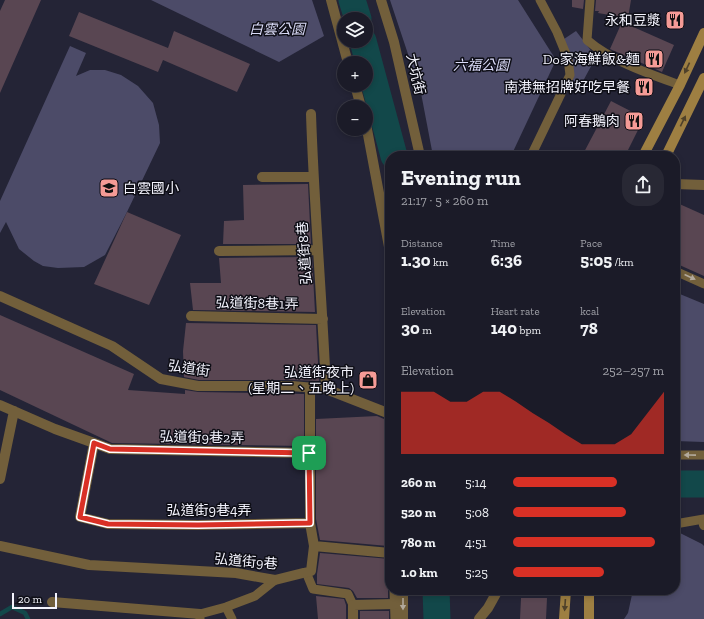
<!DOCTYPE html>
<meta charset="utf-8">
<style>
body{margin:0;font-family:"Zilla Slab","Noto Sans TC",serif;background:#282834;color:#f1f3f6;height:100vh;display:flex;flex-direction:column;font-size:15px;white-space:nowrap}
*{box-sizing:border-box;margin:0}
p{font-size:13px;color:#a0a1a8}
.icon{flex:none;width:22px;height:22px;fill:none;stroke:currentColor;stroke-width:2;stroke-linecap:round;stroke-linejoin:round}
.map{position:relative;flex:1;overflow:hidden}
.details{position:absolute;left:385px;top:151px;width:295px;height:444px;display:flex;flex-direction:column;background:#1b1b28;border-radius:16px;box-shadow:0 2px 6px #0003,0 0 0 1px #393945}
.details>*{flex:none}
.controls{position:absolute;left:337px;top:12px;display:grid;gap:8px}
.controls a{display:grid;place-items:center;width:36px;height:36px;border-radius:50%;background:#1b1b28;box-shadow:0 2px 6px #0003,0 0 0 1px #393945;font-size:20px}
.scale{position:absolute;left:12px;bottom:10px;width:45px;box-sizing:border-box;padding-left:4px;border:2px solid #f3f3fd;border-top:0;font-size:11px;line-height:14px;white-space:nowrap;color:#f3f3fd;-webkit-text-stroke:3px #0e0e16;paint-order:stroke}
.pin{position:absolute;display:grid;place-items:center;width:34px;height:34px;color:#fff;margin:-17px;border-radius:8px;box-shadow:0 2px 6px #0006}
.round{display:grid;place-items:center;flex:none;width:42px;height:42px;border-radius:16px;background:#282834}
.summary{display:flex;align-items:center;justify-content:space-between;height:68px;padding:0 16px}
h1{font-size:22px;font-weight:800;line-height:30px}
.figures{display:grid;grid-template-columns:repeat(3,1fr);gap:6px;height:68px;padding:4px 16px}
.figures div{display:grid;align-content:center}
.figures b{font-size:17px;font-weight:800}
.figures small{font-size:11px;font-weight:400}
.figures p{font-size:11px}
.chart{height:112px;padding:8px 16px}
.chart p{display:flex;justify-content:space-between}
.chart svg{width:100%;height:72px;margin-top:4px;fill:#d93025;opacity:.7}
ul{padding:0 16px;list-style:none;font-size:13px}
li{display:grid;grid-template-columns:64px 48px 1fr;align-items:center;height:30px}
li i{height:10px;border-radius:5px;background:#d93025}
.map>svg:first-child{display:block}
.green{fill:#4c4b68}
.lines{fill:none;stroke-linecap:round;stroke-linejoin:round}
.stream{stroke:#12484a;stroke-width:4.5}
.river{stroke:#12484a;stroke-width:27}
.building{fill:#594652}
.service{stroke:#725f3b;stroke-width:9}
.pedestrian{stroke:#725f3b;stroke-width:10}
.minor{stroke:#725f3b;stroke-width:10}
.secondary{stroke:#9e7f42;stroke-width:10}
.oneway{fill:#4f412a}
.oneway2{fill:#b2a99c}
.route-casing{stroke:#fff;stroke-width:8}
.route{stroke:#d93025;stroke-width:5}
.labels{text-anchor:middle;stroke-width:3;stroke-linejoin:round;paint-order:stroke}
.poi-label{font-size:14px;fill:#f3f3fd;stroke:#0e0e16;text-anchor:end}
.park-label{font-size:14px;font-style:italic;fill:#dadbf8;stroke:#0e0e16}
.street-label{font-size:14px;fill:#f3f3fd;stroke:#0e0e16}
</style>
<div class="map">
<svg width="704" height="619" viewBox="0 0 704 619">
<rect width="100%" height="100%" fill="#242436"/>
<path class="green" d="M 151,0 L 312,0 L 324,36 L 279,62 Z
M 390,0 L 518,0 L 556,60 L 511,156 L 433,156 L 421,93 Z
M 576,31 L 596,57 L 582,83 L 571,81 L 564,39 Z
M 70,46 L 86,53 L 76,76 L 90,70 L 105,70 L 121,75 L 138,86 L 153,103 L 159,125 L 160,143 L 127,212 L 105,255 L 84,267 L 58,268 L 43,266 L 34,261 L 19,249 L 6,222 L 0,233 L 0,201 Z
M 675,292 L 704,304 L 704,442 L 675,441 Z
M 680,533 L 702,544 L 704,546 L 704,619 L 624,619 L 628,613 L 633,590 L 675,590 L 675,534 Z"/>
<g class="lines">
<path class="stream" d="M 0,614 L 12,607 L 25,613 L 28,619"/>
<path class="river" d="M 352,0 L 358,19
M 363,41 L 394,156
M 675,484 L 704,484
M 436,590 L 437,619"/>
</g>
<path class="building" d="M 5,0 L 41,0 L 0,93 L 0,11 Z
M 572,0 L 584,0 L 583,9 L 572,7 Z
M 596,0 L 631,0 L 628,18 L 598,13 L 599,11 L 595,11 Z
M 79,12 L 168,48 L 174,31 L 250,64 L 237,92 L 163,60 L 158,72 L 69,36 Z
M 622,22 L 674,45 L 662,72 L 610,49 Z
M 611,101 L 644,118 L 625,156 L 582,156 Z
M 308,184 L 311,244 L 223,244 L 224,221 L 244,220 L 243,185 Z
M 675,202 L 704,215 L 704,276 L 675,263 Z
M 127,212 L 181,235 L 149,305 L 94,284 Z
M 219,258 L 312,257 L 315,312 L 193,310 L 190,283 L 221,283 Z
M 0,315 L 134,374 L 128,390 L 185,394 L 185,390 L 198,392 L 304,394 L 304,446 L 112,443 L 0,390 Z
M 186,323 L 316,325 L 319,381 L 292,380 L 199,380 L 184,377 L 183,351 Z
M 377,416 L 384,419 L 387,461 L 388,546 L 320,540 L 316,519 L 316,419 Z
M 320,553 L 390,559 L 390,586 L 388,590 L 388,598 L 357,598 L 353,591 L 349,588 L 317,584 L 317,574 Z
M 316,596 L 344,599 L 346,605 L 346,619 L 318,619 Z
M 521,598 L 547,598 L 546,619 L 520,619 Z
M 360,611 L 389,611 L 389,619 L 360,619 Z"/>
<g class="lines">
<path class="service" d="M 590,0 L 587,40 C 611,61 650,74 680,85
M 531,156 L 570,75 L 568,59 L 557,32 L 540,0
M 675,271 L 704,284
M 675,455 L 704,455
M 675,524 L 704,519
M 306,572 L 313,589 L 348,594 L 353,605
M 394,590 L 395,619
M 226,607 L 232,619
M 200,619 L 200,614 L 226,607 L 255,596 L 275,580"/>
<path class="pedestrian" d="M 52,602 L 200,614"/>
<path class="minor" d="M 331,0 L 348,63
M 381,0 L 394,42 L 420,156
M 355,85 L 361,107
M 311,114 C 314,206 322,297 326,389
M 366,124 L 390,252
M 262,177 L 313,177
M 675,184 L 704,185
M 219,251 L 318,250
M 0,296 L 112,346 L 161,379 L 198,386 L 292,386 L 326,389 L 390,414
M 191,316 L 323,319
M 0,405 L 55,429 L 94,443 L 80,517 L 108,524 L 198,525 L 310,523
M 94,443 L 110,449 L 309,453
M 0,479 L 14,411
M 703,520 L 704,525
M 0,546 L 89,565 L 236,573 L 275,580 L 311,571 L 314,546 L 310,523 L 310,387
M 314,546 L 390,553
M 403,590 L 403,619
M 353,619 L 353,605 L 395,604
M 479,619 L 488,608 L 498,590"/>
<path class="secondary" d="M 643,156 L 680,85 L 704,33
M 666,156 L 704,78
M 564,619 L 566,590
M 589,619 L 589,590"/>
</g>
<defs><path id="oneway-solid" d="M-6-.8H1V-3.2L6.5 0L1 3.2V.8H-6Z"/></defs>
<g class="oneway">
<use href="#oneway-solid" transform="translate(687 68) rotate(115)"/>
<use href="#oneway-solid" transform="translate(683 121) rotate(-64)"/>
<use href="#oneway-solid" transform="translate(565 605) rotate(94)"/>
</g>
<g class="oneway2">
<use href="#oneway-solid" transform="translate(690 277) rotate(25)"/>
<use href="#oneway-solid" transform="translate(690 455) rotate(-179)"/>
<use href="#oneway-solid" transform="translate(403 604) rotate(90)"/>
</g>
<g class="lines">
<defs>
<path id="route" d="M 94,443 L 110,449 L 309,453 L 310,523 L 198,525 L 108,524 L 80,517 Z"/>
</defs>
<use href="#route" class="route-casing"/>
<use href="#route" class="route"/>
</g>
<defs>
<symbol id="restaurant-square" viewBox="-11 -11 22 22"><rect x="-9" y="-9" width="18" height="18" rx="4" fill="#f59b96" stroke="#0e0e16"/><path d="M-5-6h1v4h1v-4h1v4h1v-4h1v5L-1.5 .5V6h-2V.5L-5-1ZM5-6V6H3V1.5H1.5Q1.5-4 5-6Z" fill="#111"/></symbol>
<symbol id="school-square" viewBox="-11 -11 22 22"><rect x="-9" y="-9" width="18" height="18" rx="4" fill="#f59b96" stroke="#0e0e16"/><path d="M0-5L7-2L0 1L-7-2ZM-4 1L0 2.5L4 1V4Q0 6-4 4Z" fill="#111"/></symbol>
<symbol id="shop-square" viewBox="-11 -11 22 22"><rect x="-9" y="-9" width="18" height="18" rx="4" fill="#f59b96" stroke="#0e0e16"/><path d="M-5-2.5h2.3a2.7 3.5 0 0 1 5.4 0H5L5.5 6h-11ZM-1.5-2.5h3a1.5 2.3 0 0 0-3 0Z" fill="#111"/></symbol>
</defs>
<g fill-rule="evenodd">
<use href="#restaurant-square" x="664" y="9" width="22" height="22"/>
<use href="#restaurant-square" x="643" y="48" width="22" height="22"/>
<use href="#restaurant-square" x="633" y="76" width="22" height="22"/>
<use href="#restaurant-square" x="623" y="110" width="22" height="22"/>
<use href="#school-square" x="98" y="177" width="22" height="22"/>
<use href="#shop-square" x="357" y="369" width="22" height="22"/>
</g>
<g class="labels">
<g class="poi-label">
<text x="661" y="25">永和豆漿</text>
<text x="640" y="64">Do家海鮮飯&amp;麵</text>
<text x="630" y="92">南港無招牌好吃早餐</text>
<text x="620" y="126">阿春鵝肉</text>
<text x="123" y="193" text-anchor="start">白雲國小</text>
<text x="354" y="377">弘道街夜市<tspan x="354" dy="16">(星期二、五晚上)</tspan></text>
</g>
<g class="park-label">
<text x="277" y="34">白雲公園</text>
<text x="481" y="70">六福公園</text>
</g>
<g class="street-label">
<text transform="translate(416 74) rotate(77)" y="5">大坑街</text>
<text transform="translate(304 253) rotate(-94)" y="5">弘道街8巷</text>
<text transform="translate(257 303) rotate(1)" y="5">弘道街8巷1弄</text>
<text transform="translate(189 368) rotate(8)" y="5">弘道街</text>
<text transform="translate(202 437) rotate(1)" y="5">弘道街9巷2弄</text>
<text x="209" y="515">弘道街9巷4弄</text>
<text transform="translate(246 561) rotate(5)" y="5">弘道街9巷</text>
</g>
</g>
</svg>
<div class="controls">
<a><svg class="icon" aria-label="layers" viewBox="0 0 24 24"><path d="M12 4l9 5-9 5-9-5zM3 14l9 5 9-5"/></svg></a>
<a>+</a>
<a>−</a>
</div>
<div class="scale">20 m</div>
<div class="pin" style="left:309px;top:453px;background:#1e9e55"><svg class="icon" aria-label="arrive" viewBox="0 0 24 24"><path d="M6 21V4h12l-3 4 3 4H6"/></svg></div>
<section class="details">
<div class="summary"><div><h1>Evening run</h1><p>21:17 · 5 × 260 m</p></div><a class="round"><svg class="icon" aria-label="share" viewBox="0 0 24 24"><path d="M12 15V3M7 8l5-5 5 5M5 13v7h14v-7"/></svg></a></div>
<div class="figures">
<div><p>Distance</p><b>1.30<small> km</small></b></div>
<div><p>Time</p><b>6:36</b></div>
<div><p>Pace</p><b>5:05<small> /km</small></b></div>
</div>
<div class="figures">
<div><p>Elevation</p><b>30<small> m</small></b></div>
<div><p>Heart rate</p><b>140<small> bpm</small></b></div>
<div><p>kcal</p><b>78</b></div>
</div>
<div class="chart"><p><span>Elevation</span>252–257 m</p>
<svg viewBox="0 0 160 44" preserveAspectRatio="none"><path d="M0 44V6L10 6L20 6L30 12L40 12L50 6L60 6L70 12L80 19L90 25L100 32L110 38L120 38L130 38L140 32L150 19L160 6V44z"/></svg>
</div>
<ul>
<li><b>260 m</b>5:14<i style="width:69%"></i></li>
<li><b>520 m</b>5:08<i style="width:75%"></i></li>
<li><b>780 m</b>4:51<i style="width:94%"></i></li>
<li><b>1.0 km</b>5:25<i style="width:60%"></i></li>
</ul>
</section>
</div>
